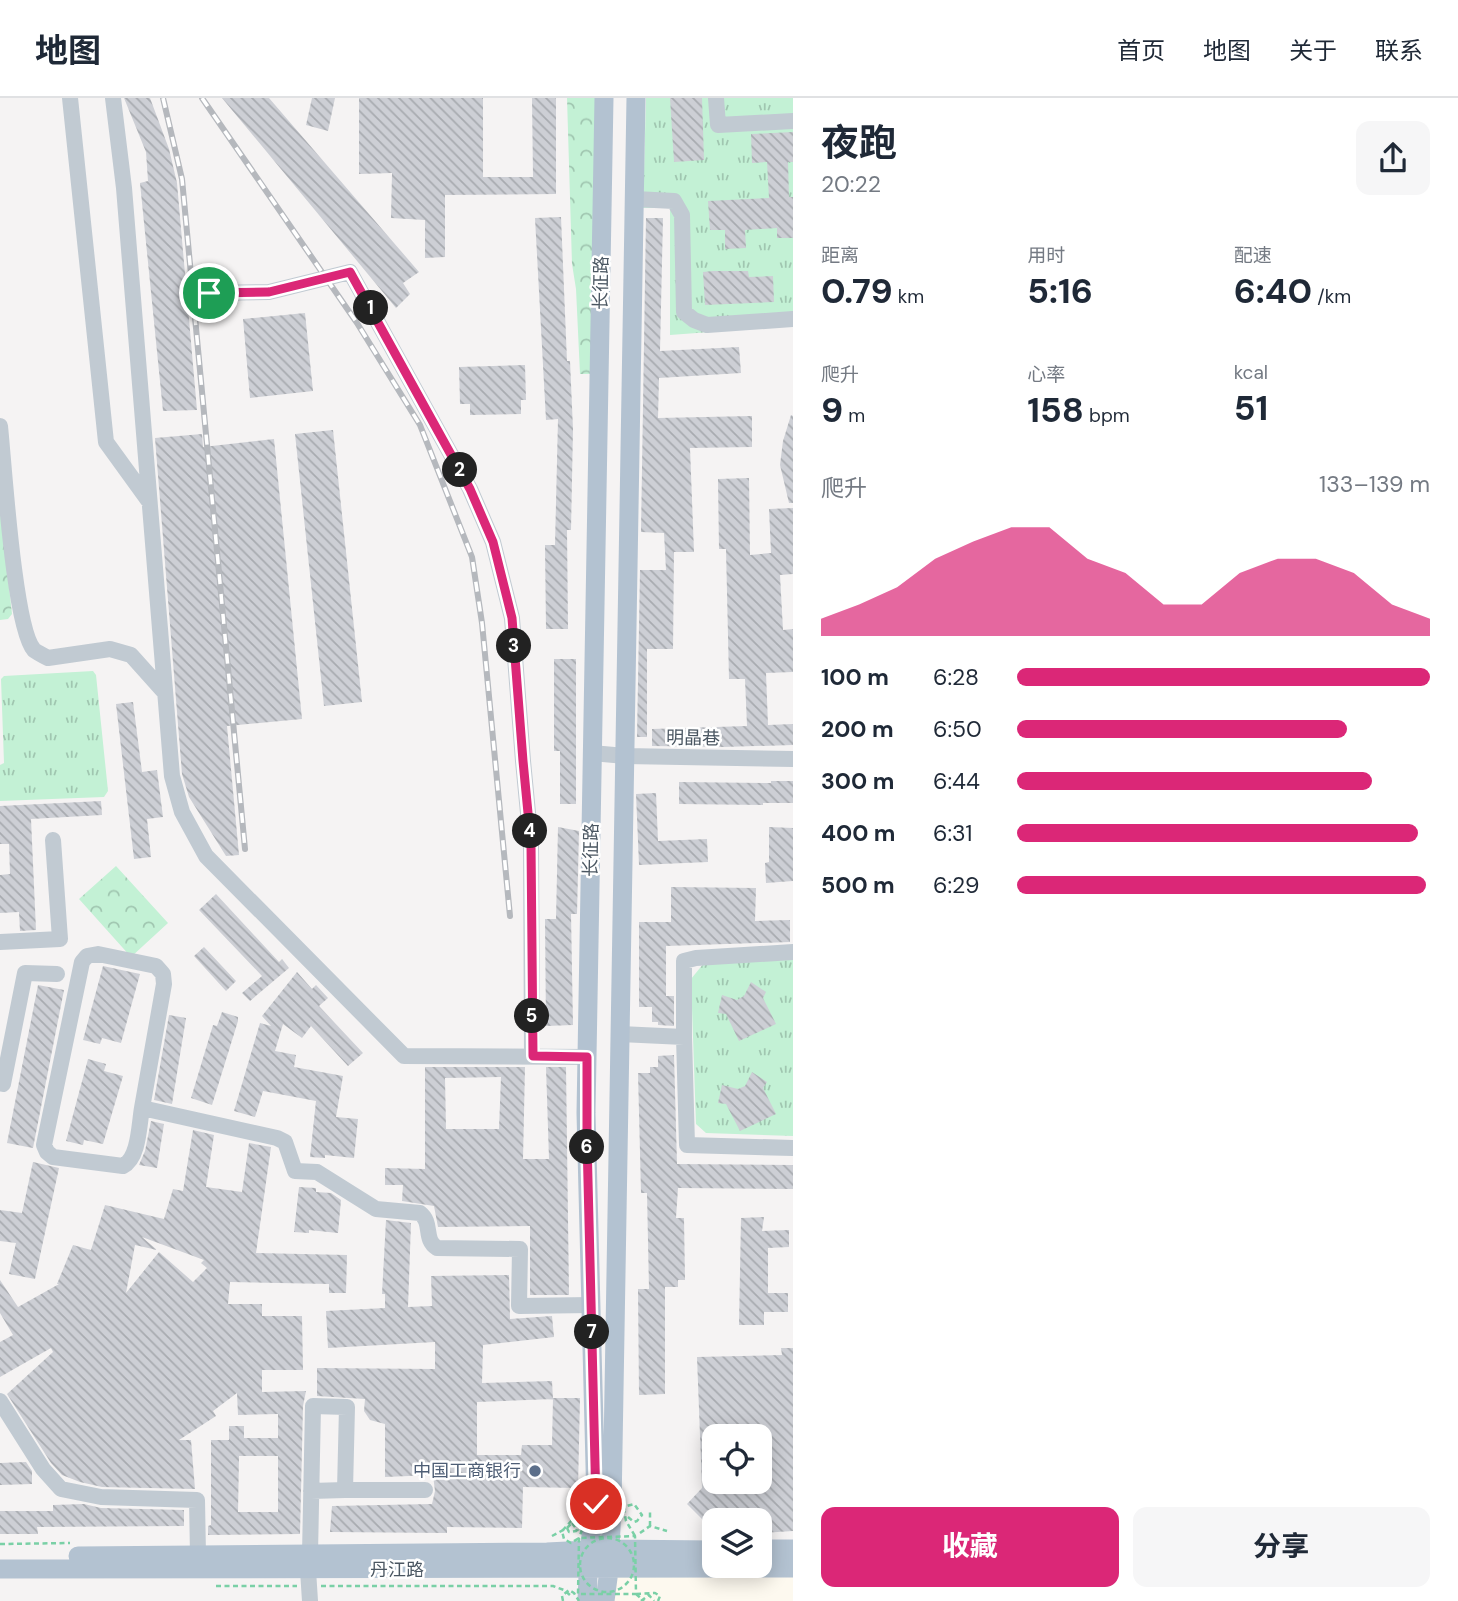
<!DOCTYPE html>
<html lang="zh">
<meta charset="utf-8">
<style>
body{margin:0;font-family:"DM Sans","Noto Sans SC",sans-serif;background:#f6f6f7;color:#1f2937;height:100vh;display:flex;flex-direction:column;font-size:26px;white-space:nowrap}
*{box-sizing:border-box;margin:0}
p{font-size:23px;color:#747a83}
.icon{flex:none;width:38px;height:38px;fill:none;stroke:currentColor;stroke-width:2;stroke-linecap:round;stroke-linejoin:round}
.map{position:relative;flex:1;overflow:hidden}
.side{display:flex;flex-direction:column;background:#fff;width:665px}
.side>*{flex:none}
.tools{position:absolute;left:702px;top:1326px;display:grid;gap:14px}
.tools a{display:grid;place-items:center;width:70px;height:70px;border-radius:14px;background:#fff;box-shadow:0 4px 18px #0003;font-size:35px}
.pin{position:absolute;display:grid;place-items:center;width:60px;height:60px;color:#fff;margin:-30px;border:4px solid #fff;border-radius:50%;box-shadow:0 2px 7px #0007}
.km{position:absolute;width:35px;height:35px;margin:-18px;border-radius:50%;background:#222;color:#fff;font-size:19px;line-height:35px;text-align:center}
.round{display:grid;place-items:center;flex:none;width:74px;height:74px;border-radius:14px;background:#f6f6f7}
.head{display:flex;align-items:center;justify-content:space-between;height:119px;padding:0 28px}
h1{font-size:38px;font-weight:700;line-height:52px}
.stats{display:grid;grid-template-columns:repeat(3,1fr);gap:10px;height:119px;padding:7px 28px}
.stats div{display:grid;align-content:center}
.stats b{font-size:35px;font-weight:700}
.stats small{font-size:19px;font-weight:400}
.stats p{font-size:19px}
.chart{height:196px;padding:14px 28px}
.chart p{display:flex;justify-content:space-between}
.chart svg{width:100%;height:126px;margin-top:7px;fill:#db2777;opacity:.7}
.primary-button{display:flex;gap:14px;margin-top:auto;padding:14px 28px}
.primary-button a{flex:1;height:80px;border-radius:14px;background:#db2777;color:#fff;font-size:28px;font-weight:700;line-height:80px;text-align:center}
.primary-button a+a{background:#f6f6f7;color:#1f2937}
ul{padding:0 28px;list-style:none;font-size:23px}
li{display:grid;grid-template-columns:112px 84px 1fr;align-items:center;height:52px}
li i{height:18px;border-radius:9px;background:#db2777}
header{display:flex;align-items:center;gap:42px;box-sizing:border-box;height:98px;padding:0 35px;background:#fff;border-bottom:2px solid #e0e1e3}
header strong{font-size:33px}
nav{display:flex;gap:38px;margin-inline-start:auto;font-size:24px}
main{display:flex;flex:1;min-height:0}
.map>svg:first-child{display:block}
.commercial{fill:#fdf9ef}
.grass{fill:url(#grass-tufts)}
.forest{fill:url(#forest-crowns)}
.building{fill:url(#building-back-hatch);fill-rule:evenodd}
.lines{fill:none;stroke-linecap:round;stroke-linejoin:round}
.path{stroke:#7ad0a6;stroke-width:2.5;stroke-dasharray:5 3.5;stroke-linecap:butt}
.minor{stroke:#c1cad2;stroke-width:16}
.major{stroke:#b3c2d1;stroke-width:19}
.rail-casing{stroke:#b5b8bd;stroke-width:6}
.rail{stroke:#fff;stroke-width:3.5;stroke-dasharray:10;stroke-linecap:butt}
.path-bridge{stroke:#7ad0a6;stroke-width:2.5;stroke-dasharray:5 3.5;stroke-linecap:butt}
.route-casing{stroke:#fff;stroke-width:14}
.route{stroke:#db2777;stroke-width:9}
.service-dot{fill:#5c6f8a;stroke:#fff;stroke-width:2.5}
.labels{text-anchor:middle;stroke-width:5;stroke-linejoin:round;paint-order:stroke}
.street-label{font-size:18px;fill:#4a5661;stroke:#fff}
.service-label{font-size:18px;fill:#4e5e75;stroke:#fff;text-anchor:end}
</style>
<header>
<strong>地图</strong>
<nav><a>首页</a><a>地图</a><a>关于</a><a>联系</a></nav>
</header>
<main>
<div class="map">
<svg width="793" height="1503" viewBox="0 0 793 1503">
<defs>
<pattern id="grass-tufts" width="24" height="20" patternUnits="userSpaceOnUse" patternTransform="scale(1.75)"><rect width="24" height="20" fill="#c3f1d5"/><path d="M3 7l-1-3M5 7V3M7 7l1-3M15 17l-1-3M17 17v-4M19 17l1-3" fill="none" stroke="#a0c6b0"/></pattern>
<pattern id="forest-crowns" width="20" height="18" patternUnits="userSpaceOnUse" patternTransform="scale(1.75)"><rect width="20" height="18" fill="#c3f1d5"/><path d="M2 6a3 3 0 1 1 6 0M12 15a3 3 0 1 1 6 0" fill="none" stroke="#a0c6b0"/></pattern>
<pattern id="building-back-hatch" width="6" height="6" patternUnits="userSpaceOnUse" patternTransform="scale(1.75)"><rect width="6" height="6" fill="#cdcfd5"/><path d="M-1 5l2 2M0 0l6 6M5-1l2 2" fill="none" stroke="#a8abb0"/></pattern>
</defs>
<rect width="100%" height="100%" fill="#f5f3f3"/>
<path class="commercial" d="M 793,1470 L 793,1503 L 605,1503 L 609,1472 Z"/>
<path class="grass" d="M 646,0 L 793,0 L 793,228 L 670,237 L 670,110 L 643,110 Z
M 93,573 L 96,577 L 108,693 L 104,699 L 0,703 L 0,667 L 4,665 L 1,581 L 4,578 Z
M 793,860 L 793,1038 L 706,1035 L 696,1026 L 691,881 L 704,865 Z"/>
<path class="forest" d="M 567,0 L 597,0 L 592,276 L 580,276 L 576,191 L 572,166 Z
M 0,407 L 12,516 L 8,521 L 0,522 Z
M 116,768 L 168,825 L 131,859 L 79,801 Z"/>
<path class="building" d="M 124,0 L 150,0 L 169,51 L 177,85 L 197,312 L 163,313 L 140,85 L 148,83 L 146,54 Z
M 222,0 L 269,0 L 419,174 L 403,185 L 410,196 L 396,210 Z
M 312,0 L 335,0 L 328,33 L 306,27 Z
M 359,0 L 483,0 L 483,79 L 533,79 L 532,0 L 556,0 L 556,96 L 445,97 L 445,159 L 425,160 L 425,122 L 391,120 L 392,75 L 359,76 Z
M 670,0 L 702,0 L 704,62 L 674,64 Z
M 793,34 L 793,64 L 788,64 L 789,99 L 793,99 L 793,140 L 777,140 L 777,130 L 745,132 L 746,150 L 725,151 L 725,132 L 710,132 L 708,103 L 769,100 L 767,64 L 752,65 L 751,36 Z
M 561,119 L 567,263 L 570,263 L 573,331 L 571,432 L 567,432 L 568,531 L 546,531 L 545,447 L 555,447 L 558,321 L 546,322 L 535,120 Z
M 646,120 L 663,120 L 660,253 L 739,249 L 741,275 L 659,280 L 658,320 L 752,318 L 752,349 L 690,350 L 694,454 L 674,454 L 673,551 L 647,551 L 647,639 L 637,639 L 640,472 L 666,472 L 664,435 L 641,434 Z
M 713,173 L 748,173 L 749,179 L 773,178 L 774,204 L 705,207 L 703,174 Z
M 305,215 L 313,293 L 250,300 L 243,221 Z
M 525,267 L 526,302 L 521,302 L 521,316 L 470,317 L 470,306 L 460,306 L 459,269 Z
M 791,317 L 793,318 L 793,405 L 789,405 L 780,367 L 783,343 Z
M 333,332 L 362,604 L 324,608 L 295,336 Z
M 202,336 L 203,349 L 274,341 L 302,621 L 227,628 L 239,757 L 226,758 L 189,699 L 182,676 L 155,340 Z
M 749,380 L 750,457 L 771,455 L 769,411 L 793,410 L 793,476 L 780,477 L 783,532 L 793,531 L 793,574 L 766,575 L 768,627 L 793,626 L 793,647 L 723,649 L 652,648 L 652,631 L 747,628 L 745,581 L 729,581 L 726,451 L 719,451 L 718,381 Z
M 554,561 L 576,561 L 576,706 L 560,706 L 560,653 L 554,653 Z
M 133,604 L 142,674 L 157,672 L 163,719 L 147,721 L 151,759 L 134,761 L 116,606 Z
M 771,683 L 793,683 L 793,705 L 763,705 L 763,707 L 679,706 L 679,684 L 771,685 Z
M 656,695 L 658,743 L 707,741 L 708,764 L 639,767 L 636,696 Z
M 101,703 L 102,717 L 31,721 L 36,832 L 20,833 L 19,814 L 0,815 L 0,777 L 10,776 L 9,746 L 0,746 L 0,708 Z
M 558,729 L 579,733 L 577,816 L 571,816 L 573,927 L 546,928 L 545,821 L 556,821 Z
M 769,729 L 793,730 L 793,783 L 766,785 L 765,765 L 769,764 Z
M 671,789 L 756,790 L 755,823 L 790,822 L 790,844 L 666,848 L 666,898 L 674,898 L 674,928 L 658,927 L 658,924 L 652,924 L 652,909 L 639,909 L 639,824 L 671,824 Z
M 216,796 L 279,864 L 282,861 L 289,870 L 250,903 L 242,895 L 262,878 L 199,812 Z
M 204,849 L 236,883 L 226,893 L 194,858 Z
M 103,868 L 140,876 L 121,945 L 102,940 L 100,946 L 83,942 Z
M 297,874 L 312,891 L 316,887 L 328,900 L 319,908 L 363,955 L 348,968 L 311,928 L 302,940 L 283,926 L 275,953 L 296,957 L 294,969 L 343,978 L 336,1019 L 358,1021 L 354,1060 L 325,1057 L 325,1060 L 310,1059 L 316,1003 L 263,993 L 255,1019 L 234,1013 L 260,925 L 271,928 L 262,918 Z
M 751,884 L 766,894 L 763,900 L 776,926 L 739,943 L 726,916 L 718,915 L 722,897 L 737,902 L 744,898 Z
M 38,887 L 64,892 L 33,1050 L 7,1045 Z
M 222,914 L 238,919 L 238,923 L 212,1007 L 191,1000 L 213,927 L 217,928 Z
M 169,917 L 186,920 L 172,1006 L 154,1002 Z
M 674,957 L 677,1066 L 793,1067 L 793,1091 L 678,1090 L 676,1120 L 684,1120 L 685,1182 L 678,1182 L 678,1189 L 665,1189 L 665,1296 L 639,1297 L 638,1191 L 649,1191 L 647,1095 L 641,1095 L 638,975 L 650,975 L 650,969 L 658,969 L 658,958 Z
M 88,961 L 106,966 L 104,973 L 123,978 L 103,1046 L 84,1042 L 83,1047 L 66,1043 Z
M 425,969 L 525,969 L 523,1061 L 549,1061 L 546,969 L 566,969 L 569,1197 L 530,1197 L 530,1128 L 438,1129 L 434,1108 L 402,1103 L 403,1087 L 385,1087 L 385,1070 L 425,1071 ZM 501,979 L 499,1031 L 446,1031 L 445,980 Z
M 752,974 L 767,984 L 763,990 L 776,1016 L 740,1033 L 726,1006 L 718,1005 L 722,987 L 738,991 L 745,988 Z
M 151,1023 L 164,1026 L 157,1070 L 139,1067 L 145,1053 Z
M 193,1032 L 214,1037 L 206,1089 L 242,1094 L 249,1045 L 271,1049 L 256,1155 L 347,1157 L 346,1195 L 329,1195 L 329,1186 L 230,1184 L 228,1206 L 262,1206 L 262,1218 L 302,1218 L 303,1272 L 262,1272 L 262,1294 L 306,1293 L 303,1308 L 300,1436 L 208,1437 L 208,1428 L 211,1427 L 211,1342 L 229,1342 L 229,1328 L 244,1328 L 244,1340 L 278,1340 L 278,1316 L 238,1317 L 237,1295 L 213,1313 L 216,1318 L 179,1342 L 191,1342 L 195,1391 L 102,1389 L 80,1384 L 62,1377 L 51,1365 L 7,1296 L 53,1254 L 51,1250 L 0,1279 L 0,1244 L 13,1237 L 0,1215 L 0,1182 L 18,1209 L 59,1186 L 57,1186 L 73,1147 L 91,1152 L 105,1107 L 164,1121 L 173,1091 L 183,1093 ZM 142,1139 L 204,1162 L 201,1165 L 207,1170 L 193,1184 L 159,1154 L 126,1195 L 135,1147 L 157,1152 ZM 239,1358 L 278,1358 L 278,1414 L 238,1414 Z
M 33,1064 L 59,1070 L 35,1181 L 9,1176 L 16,1145 L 0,1143 L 0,1112 L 22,1115 Z
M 299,1089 L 316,1090 L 316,1094 L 331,1095 L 341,1102 L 338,1135 L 309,1132 L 309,1135 L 294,1134 Z
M 764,1119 L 762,1133 L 789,1132 L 789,1149 L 768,1150 L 768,1195 L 788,1195 L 788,1214 L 764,1214 L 764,1227 L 739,1227 L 741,1120 Z
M 386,1122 L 411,1125 L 408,1209 L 432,1208 L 431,1178 L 509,1177 L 510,1221 L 552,1218 L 554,1239 L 483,1247 L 482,1285 L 552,1283 L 553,1301 L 477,1304 L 477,1357 L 521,1357 L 522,1347 L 552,1347 L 553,1300 L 580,1300 L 578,1390 L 523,1389 L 522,1430 L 447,1429 L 447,1435 L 330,1434 L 332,1408 L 432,1406 L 435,1393 L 433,1377 L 385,1379 L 385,1326 L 370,1322 L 364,1313 L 365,1301 L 317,1298 L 317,1270 L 435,1271 L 435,1244 L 328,1250 L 326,1213 L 385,1210 L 385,1196 L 382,1196 Z
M 781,1250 L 793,1250 L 793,1433 L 760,1435 L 760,1423 L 714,1423 L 714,1433 L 687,1406 L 702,1390 L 697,1259 L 782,1257 ZM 714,1339 L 760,1339 L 760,1384 L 714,1384 Z
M 26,1364 L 32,1373 L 32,1386 L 0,1387 L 0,1365 Z
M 84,1406 L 101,1410 L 184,1412 L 184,1428 L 37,1429 L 38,1436 L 0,1436 L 0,1413 L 53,1413 L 53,1407 Z"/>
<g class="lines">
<path class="path" d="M 650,1428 L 650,1412
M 640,1435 L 650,1428 L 667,1433
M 552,1438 L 567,1430 L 578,1419
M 0,1446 L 70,1445
M 216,1488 L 297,1488
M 321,1488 L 553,1488 L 564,1492 L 571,1498
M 636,1496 L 655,1495 L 660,1498 L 658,1503
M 641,1503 L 649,1497 L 654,1503"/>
<path class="minor" d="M 70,0 L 106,344 L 148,402
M 113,0 L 124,90 L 172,678 L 182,714 L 206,758 L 404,958 L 587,959
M 716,0 L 718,27 L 793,23
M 635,101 L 674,103 L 682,117 L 684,214 L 694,222 L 707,227 L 793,221
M 209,195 L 269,194 L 350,174 L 470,391 L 493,444 L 512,520 L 523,663 L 531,746 L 532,958
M 0,328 C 4,366 14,530 34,552 C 38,555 44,558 48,560 L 110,551 L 131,557 L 165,595
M 592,655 L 625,658 L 793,661
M 0,844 L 60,841 L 53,742
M 620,936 L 684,939 L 684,863 L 696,860 L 793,854
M 684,939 L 687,1047 L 793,1050
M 0,985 L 3,986 L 25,875 L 57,876
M 142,1010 C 139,1027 139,1060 123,1068 L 53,1059 L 47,1054 L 44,1047 L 82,864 L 87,858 L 98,856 L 156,868 L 163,876 L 164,886 L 142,1010 L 277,1040 L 285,1044 L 295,1073 L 317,1074 L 376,1111 L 420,1115 C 433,1125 423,1141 437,1150 L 520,1151 L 519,1208 L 591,1207
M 0,1303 L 43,1371 L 61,1391 L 101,1399 L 197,1402 L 198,1457
M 345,1392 L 425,1392
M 310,1456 L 313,1308 L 347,1309 L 345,1392 L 311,1393
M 308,1472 L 310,1503"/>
<path class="major" d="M 760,1451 L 793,1451
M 78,1458 L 547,1454 L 609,1451 L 714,1452
M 0,1471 L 793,1470
M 587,1503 L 589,1451 L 596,1406 L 586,1015 L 604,0
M 605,1503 L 609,1472 L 612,1410 L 636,0"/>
<defs>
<path id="rail" d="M 163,0 L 182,81 L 245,751
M 202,0 L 357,225 L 420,327 L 472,459 L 482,525 L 510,818"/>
</defs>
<use href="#rail" class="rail-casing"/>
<use href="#rail" class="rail"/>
<path class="path-bridge" d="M 628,1419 L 634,1424 L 637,1423 L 642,1417 L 634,1406 L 627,1408 L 624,1412 L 626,1423 L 635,1438
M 572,1425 L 578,1433
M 567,1430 L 569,1434 L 576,1433 L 581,1425 L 580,1422 L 574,1420 L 562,1433 L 564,1441 L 571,1445 L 579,1440 L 635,1438 L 636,1496 L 578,1496 L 579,1440 L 592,1405
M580 1467a27 27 0 1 1 54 0a27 27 0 1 1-54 0Z
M 636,1496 L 644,1503
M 563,1503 L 562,1498 L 569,1492 L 574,1495 L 579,1503"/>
</g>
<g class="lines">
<defs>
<path id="route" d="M 209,195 L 269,194 L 350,174 L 470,391 L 493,444 L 512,520 L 523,663 L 531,746 L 533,958 L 587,959 L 587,1042 L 596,1406"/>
</defs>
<use href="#route" class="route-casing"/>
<use href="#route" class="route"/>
</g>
<circle class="service-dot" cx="535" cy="1373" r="7"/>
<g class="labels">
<g class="street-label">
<text transform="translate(601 185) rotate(-89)" y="6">长征路</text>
<text transform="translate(693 640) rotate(1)" y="6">明晶巷</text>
<text transform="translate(591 752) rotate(-89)" y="6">长征路</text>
<text x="397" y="1478">丹江路</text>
</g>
<g class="service-label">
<text x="521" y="1379">中国工商银行</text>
</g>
</g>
</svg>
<div class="tools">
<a><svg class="icon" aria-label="locate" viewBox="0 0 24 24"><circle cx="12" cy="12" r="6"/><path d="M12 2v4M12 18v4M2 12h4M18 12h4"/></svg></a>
<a><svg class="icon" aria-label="layers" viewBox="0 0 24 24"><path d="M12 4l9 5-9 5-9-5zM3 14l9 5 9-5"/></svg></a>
</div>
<div class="pin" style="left:209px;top:195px;background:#1e9e55"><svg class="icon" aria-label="arrive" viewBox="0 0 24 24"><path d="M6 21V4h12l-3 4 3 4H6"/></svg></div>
<div class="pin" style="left:596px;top:1406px;background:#d93025"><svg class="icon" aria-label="check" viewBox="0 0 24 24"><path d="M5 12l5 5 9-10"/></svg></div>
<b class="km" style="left:371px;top:210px">1</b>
<b class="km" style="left:460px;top:372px">2</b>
<b class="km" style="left:514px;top:548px">3</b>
<b class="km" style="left:530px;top:733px">4</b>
<b class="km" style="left:532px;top:918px">5</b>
<b class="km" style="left:587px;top:1049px">6</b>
<b class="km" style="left:592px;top:1234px">7</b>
</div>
<section class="side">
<div class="head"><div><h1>夜跑</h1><p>20:22</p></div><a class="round"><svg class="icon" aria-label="share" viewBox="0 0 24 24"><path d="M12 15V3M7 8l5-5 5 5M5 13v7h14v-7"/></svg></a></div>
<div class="stats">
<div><p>距离</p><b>0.79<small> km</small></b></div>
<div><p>用时</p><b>5:16</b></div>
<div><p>配速</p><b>6:40<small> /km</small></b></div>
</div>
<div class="stats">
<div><p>爬升</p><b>9<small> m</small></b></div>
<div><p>心率</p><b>158<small> bpm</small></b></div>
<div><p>kcal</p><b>51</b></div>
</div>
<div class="chart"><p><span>爬升</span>133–139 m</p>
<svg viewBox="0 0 160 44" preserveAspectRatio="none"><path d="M0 44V38L10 33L20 27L30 17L40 11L50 6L60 6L70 17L80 22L90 33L100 33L110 22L120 17L130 17L140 22L150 33L160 38V44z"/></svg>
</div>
<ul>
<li><b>100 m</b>6:28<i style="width:100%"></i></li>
<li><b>200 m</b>6:50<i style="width:80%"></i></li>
<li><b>300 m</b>6:44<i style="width:86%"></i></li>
<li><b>400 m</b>6:31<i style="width:97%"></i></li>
<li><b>500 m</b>6:29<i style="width:99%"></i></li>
</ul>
<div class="primary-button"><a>收藏</a><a>分享</a></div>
</section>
</main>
